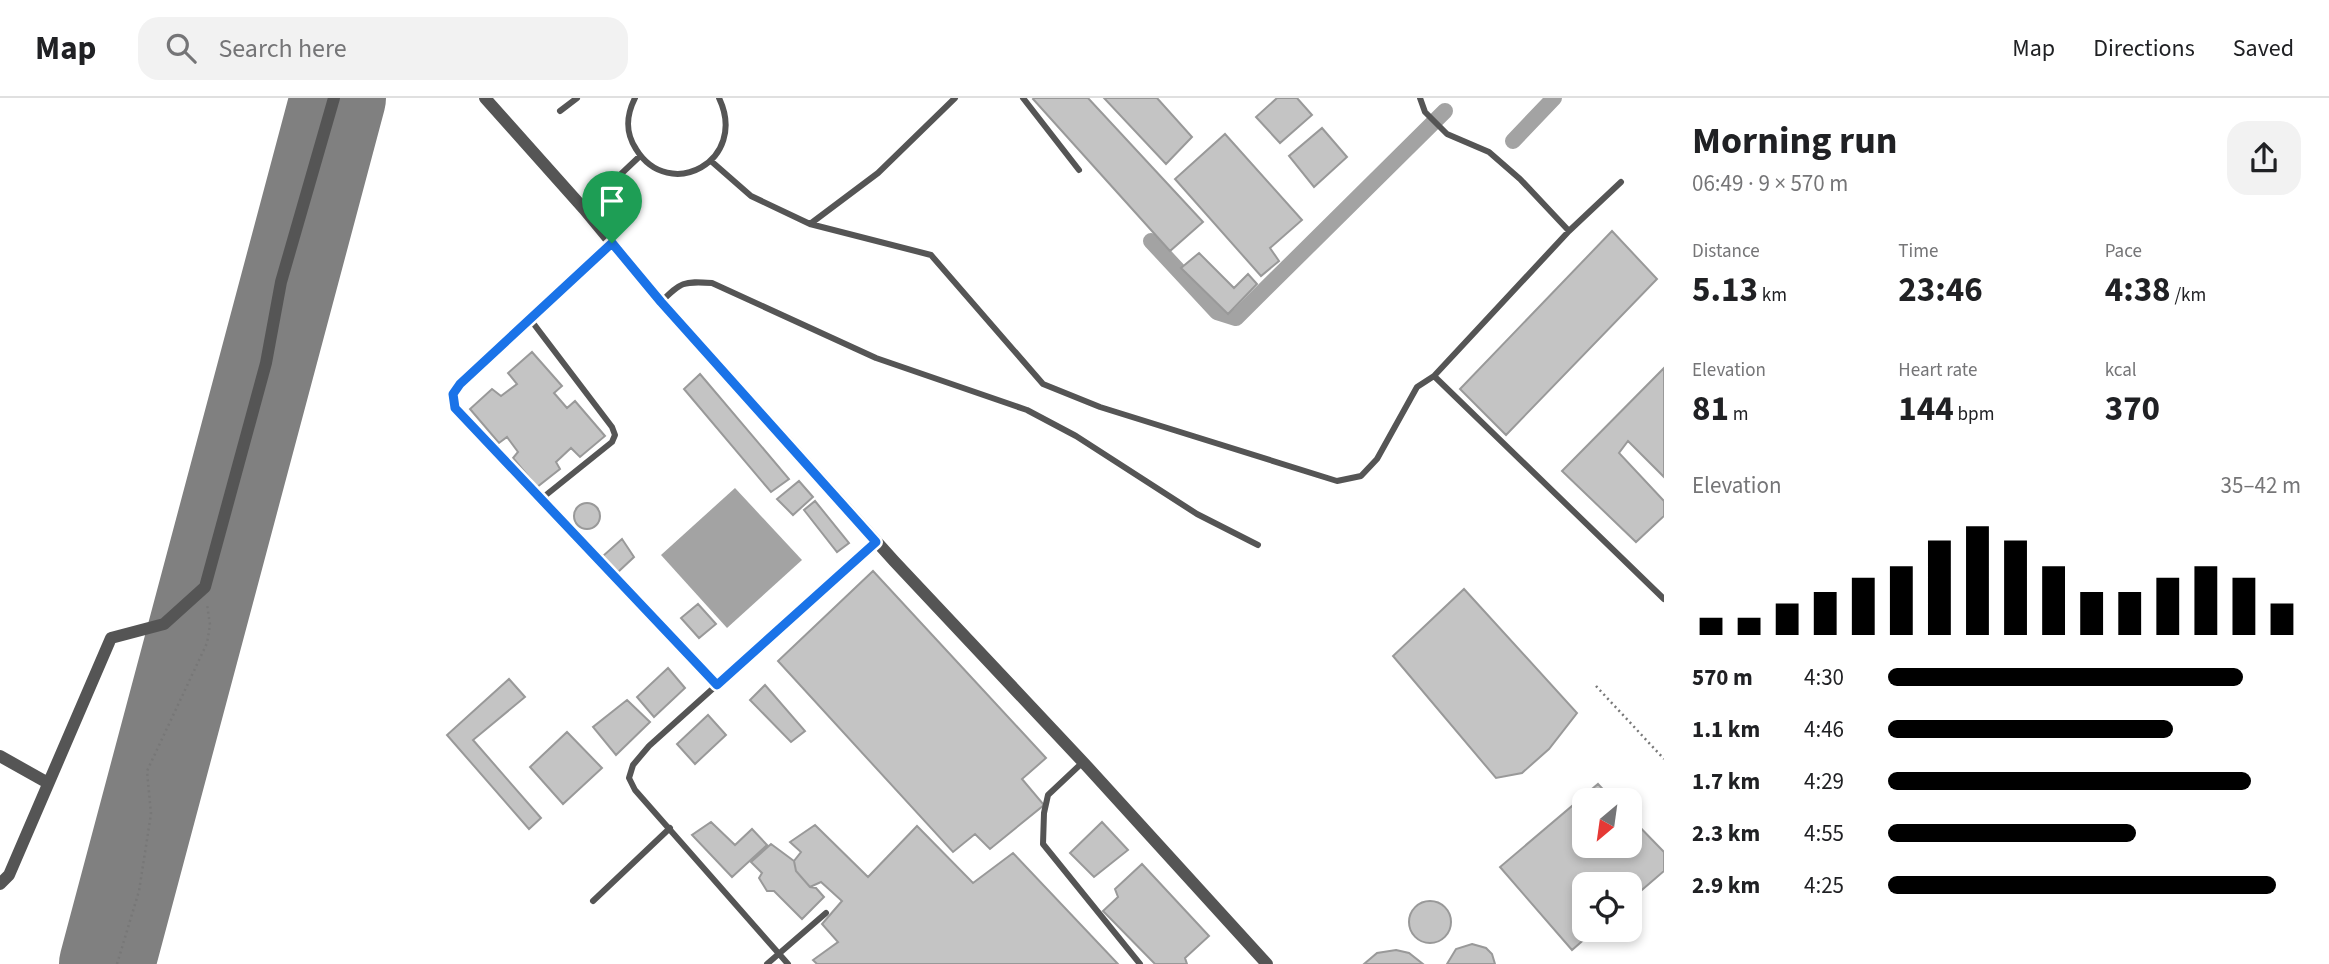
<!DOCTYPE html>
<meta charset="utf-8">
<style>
body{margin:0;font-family:"Source Sans 3",sans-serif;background:#f2f2f2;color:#202124;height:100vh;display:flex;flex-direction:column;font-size:26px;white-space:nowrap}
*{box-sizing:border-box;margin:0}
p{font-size:23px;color:#757577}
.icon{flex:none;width:38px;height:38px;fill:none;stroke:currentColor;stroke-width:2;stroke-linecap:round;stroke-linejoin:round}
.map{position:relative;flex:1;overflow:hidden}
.details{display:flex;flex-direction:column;background:#fff;width:665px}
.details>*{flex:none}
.needle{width:46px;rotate:209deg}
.buttons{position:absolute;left:1572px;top:690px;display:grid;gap:14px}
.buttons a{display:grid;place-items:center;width:70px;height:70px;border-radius:14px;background:#fff;box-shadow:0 4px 10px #0003;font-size:35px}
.pin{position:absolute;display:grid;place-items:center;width:60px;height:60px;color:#fff;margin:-72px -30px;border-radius:50% 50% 50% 0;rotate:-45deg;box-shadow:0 0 7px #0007}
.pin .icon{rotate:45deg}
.round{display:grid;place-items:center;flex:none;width:74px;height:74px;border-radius:21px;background:#f2f2f2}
.head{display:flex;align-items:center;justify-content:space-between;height:119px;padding:0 28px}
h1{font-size:38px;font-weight:700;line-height:52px}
.stats{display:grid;grid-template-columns:repeat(3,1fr);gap:10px;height:119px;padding:7px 28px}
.stats div{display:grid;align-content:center}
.stats b{font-size:35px;font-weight:700}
.stats small{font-size:19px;font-weight:400}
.stats p{font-size:19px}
.chart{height:196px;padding:14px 28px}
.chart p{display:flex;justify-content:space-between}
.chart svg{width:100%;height:126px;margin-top:7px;stroke:#000;stroke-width:6}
ul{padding:0 28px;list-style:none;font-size:23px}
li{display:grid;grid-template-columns:112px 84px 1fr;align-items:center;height:52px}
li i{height:18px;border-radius:9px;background:#000}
header{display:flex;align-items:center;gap:42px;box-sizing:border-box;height:98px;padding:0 35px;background:#fff;border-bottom:2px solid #e0e0e0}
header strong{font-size:33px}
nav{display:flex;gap:38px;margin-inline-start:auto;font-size:24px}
.search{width:490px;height:63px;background:#f2f2f2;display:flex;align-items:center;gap:18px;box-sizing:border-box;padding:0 24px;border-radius:21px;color:#757577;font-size:26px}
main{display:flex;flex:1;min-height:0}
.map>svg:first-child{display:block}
.water{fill:#a3a3a3}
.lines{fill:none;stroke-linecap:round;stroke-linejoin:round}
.canal{stroke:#a3a3a3;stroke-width:16}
.runway{stroke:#808080;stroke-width:96}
.building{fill:#c4c4c4;stroke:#999;stroke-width:2}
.path{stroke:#777;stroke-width:2.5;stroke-dasharray:2 3.5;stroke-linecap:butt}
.service{stroke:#555;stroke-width:6}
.minor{stroke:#555;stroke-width:12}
.route-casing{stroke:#fff;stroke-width:14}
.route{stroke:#1a73e8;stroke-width:9}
</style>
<header>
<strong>Map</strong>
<div class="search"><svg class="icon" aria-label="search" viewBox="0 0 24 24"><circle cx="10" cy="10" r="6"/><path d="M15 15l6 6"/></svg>Search here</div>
<nav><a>Map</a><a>Directions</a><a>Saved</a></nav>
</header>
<main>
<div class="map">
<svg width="1664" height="866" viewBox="0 0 1664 866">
<rect width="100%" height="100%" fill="#fff"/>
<path class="water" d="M 735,390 L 802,462 L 727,530 L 661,457 Z"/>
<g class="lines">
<path class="canal" d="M 1513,43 L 1554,0
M 1151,143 L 1217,214 L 1236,220 L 1445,13"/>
<path class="runway" d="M 107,866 L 338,0"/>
</g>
<path class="building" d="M 1034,0 L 1088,0 L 1203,124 L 1170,153 L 1033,1 Z
M 1104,0 L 1157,0 L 1192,39 L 1166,66 Z
M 1277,0 L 1297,0 L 1312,17 L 1280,45 L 1256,19 Z
M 1322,30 L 1347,59 L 1314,89 L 1289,58 Z
M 1225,36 L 1302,122 L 1270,150 L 1279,163 L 1261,178 L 1175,81 Z
M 1612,133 L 1657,181 L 1506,337 L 1460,291 Z
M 1199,155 L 1234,190 L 1248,176 L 1257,186 L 1228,216 L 1181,170 Z
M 532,254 L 562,288 L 554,295 L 567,310 L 575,303 L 605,338 L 580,359 L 571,350 L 556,364 L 560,371 L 537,389 L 513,360 L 518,354 L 507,339 L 499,345 L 470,311 L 492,291 L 501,298 L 517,286 L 508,275 Z
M 1664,270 L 1664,379 L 1628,343 L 1619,355 L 1664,403 L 1664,418 L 1636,444 L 1562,373 Z
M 700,276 L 789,381 L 771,394 L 684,291 Z
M 799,383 L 813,399 L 793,417 L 777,401 Z
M 815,403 L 849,445 L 837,454 L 804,412 Z
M574 418a13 13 0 1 1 26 0a13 13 0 1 1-26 0Z
M 622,441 L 634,459 L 618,474 L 603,458 Z
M 873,473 L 1046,660 L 1022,681 L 1044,707 L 990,751 L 975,736 L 953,754 L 778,563 Z
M 1464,491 L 1577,615 L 1549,651 L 1522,675 L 1496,680 L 1393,558 Z
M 698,506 L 716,526 L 699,540 L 681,520 Z
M 668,570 L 685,590 L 654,619 L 637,599 Z
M 509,581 L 525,599 L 473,642 L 541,720 L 529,731 L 447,637 Z
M 765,587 L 805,633 L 791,644 L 750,602 Z
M 627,602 L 650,624 L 616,657 L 593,629 Z
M 708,617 L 726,637 L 695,666 L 677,646 Z
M 567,634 L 602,670 L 563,706 L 530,669 Z
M 1598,686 L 1613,702 L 1584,702 L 1584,747 L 1629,747 L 1629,718 L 1664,754 L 1664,773 L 1629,803 L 1629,786 L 1584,786 L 1584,831 L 1596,831 L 1572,852 L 1500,769 Z
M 711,724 L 735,747 L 752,731 L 767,747 L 732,779 L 692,737 Z
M 1102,724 L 1128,752 L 1094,779 L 1070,755 Z
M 815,727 L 868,779 L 917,728 L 973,785 L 1013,755 L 1118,866 L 817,866 L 813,862 L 838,844 L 822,826 L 842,803 L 821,784 L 810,789 L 796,773 L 794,763 L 801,754 L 790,744 Z
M 771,746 L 794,763 L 796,773 L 810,789 L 816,790 L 824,799 L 802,821 L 774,793 L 767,793 L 759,780 L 762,775 L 751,764 Z
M 1142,766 L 1209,838 L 1185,860 L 1187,866 L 1155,866 L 1103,813 L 1118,799 L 1115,791 Z
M1409 824a21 21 0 1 1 42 0a21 21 0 1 1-42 0Z
M 1472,846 L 1486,850 L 1492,856 L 1495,866 L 1447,866 L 1456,851 Z
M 1396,852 L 1409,855 L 1423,866 L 1364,866 L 1377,855 Z"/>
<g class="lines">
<path class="path" d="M 1596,588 L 1664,661
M 117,866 L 139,793 L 151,716 L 147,673 L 207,545 L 210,527 L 207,506"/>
<path class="service" d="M 635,0 C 626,18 625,34 636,51 C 669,105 749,63 719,0
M 1023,0 L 1079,72
M 1420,0 L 1425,14 L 1447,36 L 1489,54 L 1520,81 L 1569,133
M 560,13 L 577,0
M 711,63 L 751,98 L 810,126 L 931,157 L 1043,286 L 1100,309 L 1337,383 L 1361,378 L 1377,361 L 1417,289 L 1434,278 L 1569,133 L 1621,84
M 584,111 L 640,58
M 810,126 L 878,75 L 955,0
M 611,145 L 460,286 L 453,296 L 455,310 L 717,587
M 661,204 C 681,184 683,183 712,185 L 876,260 L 1027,312 L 1076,338 L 1197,416 L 1258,447
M 530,221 L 612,329 L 615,337 L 612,344 L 541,401
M 1434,278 L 1664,501
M 1083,664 L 1048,697 L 1044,715 L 1043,746 L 1140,866
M 593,803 L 670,730
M 767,866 L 826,815
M 788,866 L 635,692 L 629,680 L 633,667 L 649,648 L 876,444"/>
<path class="minor" d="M 485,0 L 584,111 L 661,204 L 894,463 L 1083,664 L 1267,866
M 0,658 L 48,685
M 0,786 L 9,777 L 111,540 L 164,526 L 205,489 L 266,265 L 281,184 L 334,0"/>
</g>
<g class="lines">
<defs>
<path id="route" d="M 612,145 L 661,204 L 876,444 L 717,587 L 455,310 L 453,296 L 460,286 Z"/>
</defs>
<use href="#route" class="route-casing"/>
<use href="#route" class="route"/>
</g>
</svg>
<div class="buttons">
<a><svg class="needle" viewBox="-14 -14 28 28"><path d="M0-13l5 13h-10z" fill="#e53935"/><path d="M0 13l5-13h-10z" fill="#757577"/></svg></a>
<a><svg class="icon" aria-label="locate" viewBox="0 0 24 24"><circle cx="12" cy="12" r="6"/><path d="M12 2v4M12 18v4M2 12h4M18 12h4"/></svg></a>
</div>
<div class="pin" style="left:612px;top:145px;background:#1e9e55"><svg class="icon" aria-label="arrive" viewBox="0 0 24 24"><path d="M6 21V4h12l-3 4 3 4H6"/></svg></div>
</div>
<section class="details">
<div class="head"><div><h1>Morning run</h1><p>06:49 · 9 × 570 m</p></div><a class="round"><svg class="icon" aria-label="share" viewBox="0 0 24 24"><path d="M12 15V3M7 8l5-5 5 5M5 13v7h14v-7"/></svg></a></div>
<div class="stats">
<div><p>Distance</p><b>5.13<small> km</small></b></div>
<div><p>Time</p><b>23:46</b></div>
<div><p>Pace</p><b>4:38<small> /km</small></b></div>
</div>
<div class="stats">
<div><p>Elevation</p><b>81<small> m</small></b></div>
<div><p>Heart rate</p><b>144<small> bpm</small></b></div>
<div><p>kcal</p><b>370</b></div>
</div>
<div class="chart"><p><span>Elevation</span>35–42 m</p>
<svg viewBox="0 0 160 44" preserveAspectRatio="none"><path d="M5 44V38M15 44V38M25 44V33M35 44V29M45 44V24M55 44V20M65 44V11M75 44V6M85 44V11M95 44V20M105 44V29M115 44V29M125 44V24M135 44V20M145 44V24M155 44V33"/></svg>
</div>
<ul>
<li><b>570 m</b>4:30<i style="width:86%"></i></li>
<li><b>1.1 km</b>4:46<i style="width:69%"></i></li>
<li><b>1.7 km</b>4:29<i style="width:88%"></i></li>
<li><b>2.3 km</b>4:55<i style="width:60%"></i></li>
<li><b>2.9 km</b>4:25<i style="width:94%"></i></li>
</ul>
</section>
</main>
